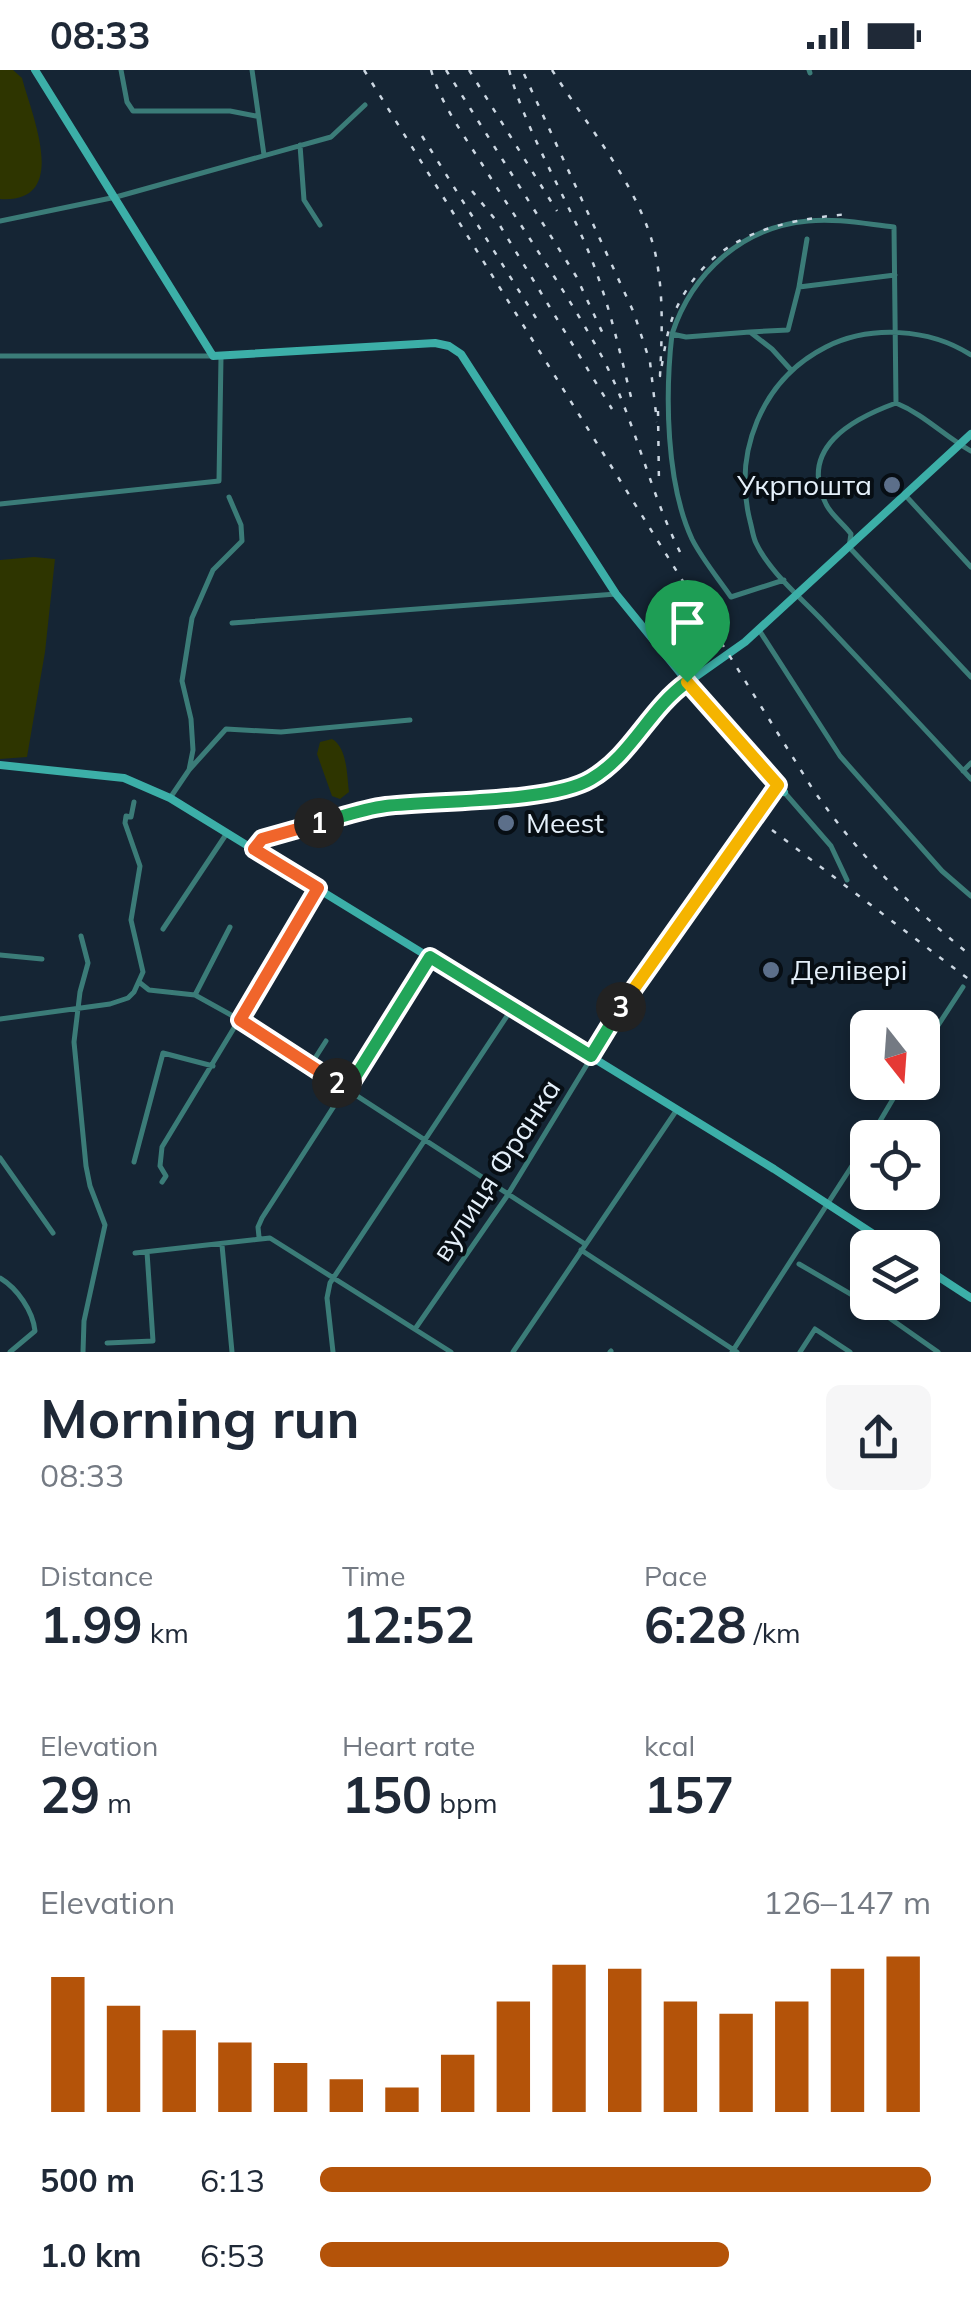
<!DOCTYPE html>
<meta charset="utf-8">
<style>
body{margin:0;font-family:Mulish,sans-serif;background:#f6f6f7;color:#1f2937;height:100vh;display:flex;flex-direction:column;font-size:38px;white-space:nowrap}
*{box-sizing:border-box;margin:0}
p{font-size:32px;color:#747a83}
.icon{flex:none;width:55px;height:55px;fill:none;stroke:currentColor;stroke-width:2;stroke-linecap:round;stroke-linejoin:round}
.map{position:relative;height:1282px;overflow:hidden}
.drawer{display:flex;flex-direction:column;background:#fff;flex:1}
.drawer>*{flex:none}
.needle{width:65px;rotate:163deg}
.buttons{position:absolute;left:850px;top:940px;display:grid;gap:20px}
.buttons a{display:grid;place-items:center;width:90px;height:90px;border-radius:15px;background:#fff;box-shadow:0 5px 15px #0003;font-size:50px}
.pin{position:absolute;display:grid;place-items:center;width:85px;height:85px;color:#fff;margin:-102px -42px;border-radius:50% 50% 50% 0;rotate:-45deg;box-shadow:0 0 10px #0007}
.pin .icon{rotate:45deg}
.km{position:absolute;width:50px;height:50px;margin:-25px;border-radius:50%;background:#222;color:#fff;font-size:28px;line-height:50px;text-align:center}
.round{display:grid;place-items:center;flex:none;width:105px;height:105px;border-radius:15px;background:#f6f6f7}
.headline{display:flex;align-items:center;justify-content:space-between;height:170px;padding:0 40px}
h1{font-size:55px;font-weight:700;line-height:75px}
.metrics{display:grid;grid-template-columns:repeat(3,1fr);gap:15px;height:170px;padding:10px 40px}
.metrics div{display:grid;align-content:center}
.metrics b{font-size:50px;font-weight:700}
.metrics small{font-size:28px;font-weight:400}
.metrics p{font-size:28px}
.chart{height:280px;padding:20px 40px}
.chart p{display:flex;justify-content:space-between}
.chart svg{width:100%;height:180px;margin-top:10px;stroke:#b45309;stroke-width:6}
ul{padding:0 40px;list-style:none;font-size:32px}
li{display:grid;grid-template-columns:160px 120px 1fr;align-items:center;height:75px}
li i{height:25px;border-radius:12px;background:#b45309}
.status{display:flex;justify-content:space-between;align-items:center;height:70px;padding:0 50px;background:#fff;direction:ltr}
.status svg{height:28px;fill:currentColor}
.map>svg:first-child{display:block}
.green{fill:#2e3500}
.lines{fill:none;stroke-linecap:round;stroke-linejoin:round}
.street{stroke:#3b7c78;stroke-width:5}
.secondary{stroke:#3cafa8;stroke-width:8}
.rail{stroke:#ccd7e2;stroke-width:2.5;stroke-dasharray:5 10;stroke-linecap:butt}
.split-1-casing{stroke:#fff;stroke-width:20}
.split-2-casing{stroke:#fff;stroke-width:20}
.split-3-casing{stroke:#fff;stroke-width:20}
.split-4-casing{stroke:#fff;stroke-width:20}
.split-1{stroke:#22a559;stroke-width:12}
.split-2{stroke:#f0652b;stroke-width:12}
.split-3{stroke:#22a559;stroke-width:12}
.split-4{stroke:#f5b400;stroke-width:12}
.service-dot{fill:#5c6f8a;stroke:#070e14;stroke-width:4}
.labels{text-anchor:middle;stroke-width:8;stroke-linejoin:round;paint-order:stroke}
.poi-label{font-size:28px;fill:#e5f0fa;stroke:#070e14;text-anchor:start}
.street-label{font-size:28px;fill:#e5f0fa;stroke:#070e14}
</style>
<div class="status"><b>08:33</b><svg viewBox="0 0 49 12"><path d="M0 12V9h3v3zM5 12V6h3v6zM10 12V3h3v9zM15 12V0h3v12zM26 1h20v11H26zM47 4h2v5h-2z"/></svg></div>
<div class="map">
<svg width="971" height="1282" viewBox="0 0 971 1282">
<rect width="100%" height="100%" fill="#152534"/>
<path class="green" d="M 0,0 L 13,0 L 22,8 C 32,46 71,134 0,129 Z
M 34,487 L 55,489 L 45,582 L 27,687 L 0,689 L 0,490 Z
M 332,669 C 347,677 347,705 349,722 L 340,729 L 332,726 L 317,684 L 320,672 Z"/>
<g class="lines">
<path class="street" d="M 121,0 L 127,32 L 133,41 L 230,41 L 256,46
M 252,0 L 264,85
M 809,0 L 810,3
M 300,75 L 304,130 L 320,155
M 0,151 L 116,127 L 331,67 L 365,35
M 807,169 L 799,217 L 895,205
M 750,262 L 788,260 L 799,217
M 672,264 C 692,203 742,157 808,151 C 836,148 866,154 894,157 L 896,333
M 971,285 C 929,258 870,255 826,277 C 761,310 733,383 750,451 C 752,458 753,467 756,473 C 769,501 799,526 820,548 C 871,602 921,655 971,709
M 0,286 L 212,286
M 971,381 C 944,366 925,345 896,333 C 852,349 798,378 826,434 C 831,445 844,454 851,464 L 849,477 L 971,607
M 905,425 L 971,497
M 0,434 L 219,411 L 221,287
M 784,510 L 731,527 C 718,508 702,489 692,469 C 666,413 665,325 672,264 L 686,267 L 750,262 L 772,279 L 791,300
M 232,553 L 616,524
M 759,560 L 840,686 L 942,801 L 971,826
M 189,700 L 193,680 L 191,649 L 182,611 L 192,548 L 213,500 L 242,471 L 241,455 L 229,427
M 963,701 L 971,693
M 784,722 L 831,776 L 847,810
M 170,728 L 189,700 L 226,659 L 281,662 L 410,650
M 163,859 L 227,763
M 81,866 L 88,893 L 80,922 L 74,972 L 86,1096 L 90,1116 L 105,1155 L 84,1251 L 83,1282
M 0,885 L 42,889
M 139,912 L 149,920 L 195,925 L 240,950 L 585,1174
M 195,925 L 230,857
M 0,949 L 110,934 L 128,928 L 134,922 L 143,902 L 131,850 L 140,796 L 125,753 L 126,746 L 131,747 L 134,732
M 922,980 L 963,917
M 310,996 L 326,971
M 870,1068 L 903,1012
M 0,1088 L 53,1163
M 134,1092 L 163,983 L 213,996
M 162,1112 L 166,1106 L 160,1096 L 162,1077 L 318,819
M 259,1167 L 258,1157 L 262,1148 L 430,887
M 222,1175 L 232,1282
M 581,1180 L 737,1282
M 135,1183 L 270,1168 L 451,1282
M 799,1194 L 878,1240 L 938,1282
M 0,1208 C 17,1218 33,1241 35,1261 L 10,1282
M 415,1259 L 507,1126 L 633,919 L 777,715
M 107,1273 L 153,1271 L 147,1182
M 333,1282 L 327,1228 L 330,1213 L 513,937
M 513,1282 L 676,1041
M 610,1282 L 611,1281
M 732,1282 L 868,1071
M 800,1282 L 815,1259 L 850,1282"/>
<path class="secondary" d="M 35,0 L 213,286 L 435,273 L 449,276 L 461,284 L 616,524 L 694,620 L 784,722
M 0,695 L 124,708 L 170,728 L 774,1099 L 895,1178
M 254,779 L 263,768 L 386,736 L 564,719 L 580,715 L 615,692 L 664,629 L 745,572 L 971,364
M 922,1196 L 971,1228"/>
<path class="rail" d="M 364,0 L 812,718 C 859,786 908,834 971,886
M 431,0 C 441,34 463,64 482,94 C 521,157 564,218 600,283 C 634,346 648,418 680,482
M 446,0 L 576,206 L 604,266
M 469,0 L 557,141
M 509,0 C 526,60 559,114 584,171 C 606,221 618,274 631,327
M 552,0 C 588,57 639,116 655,182 C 664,223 662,264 660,306 C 664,284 667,257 677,237 C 712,165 776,151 848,144
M 524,4 L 634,243 L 650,292 L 657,352
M 422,66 L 536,248
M 472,121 L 499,154 L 612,339
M 658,341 L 659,415
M 772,760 L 971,911"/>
</g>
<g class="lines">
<defs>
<path id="split-1" d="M 319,753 C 341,747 363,739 386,736 C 437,730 551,733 591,709 C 632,685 649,639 687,612"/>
<path id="split-2" d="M 319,753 L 262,769 L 254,779 L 318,818 L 240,950 L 337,1013"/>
<path id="split-3" d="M 337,1013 L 347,1020 L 430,887 L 591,986 L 621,937"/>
<path id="split-4" d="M 621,937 L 778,715 L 687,612"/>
</defs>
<use href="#split-1" class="split-1-casing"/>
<use href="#split-2" class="split-2-casing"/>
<use href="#split-3" class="split-3-casing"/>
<use href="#split-4" class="split-4-casing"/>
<use href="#split-1" class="split-1"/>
<use href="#split-2" class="split-2"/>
<use href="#split-3" class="split-3"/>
<use href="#split-4" class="split-4"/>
</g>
<g class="service-dot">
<circle cx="892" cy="415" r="10"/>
<circle cx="506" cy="753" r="10"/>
<circle cx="771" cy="900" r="10"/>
</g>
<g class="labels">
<g class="poi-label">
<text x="872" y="425" text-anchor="end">Укрпошта</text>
<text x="526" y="763">Meest</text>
<text x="791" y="910">Делівері</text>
</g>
<g class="street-label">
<text transform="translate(496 1100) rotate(-57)" y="10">вулиця Франка</text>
</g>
</g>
</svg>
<div class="buttons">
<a><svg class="needle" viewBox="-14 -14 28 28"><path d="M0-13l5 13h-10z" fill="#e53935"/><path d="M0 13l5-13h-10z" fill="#747a83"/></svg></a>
<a><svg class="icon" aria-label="locate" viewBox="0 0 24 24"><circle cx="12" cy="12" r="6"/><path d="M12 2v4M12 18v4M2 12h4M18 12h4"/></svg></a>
<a><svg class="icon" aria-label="layers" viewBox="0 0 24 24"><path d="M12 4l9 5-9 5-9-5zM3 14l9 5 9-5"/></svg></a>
</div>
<div class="pin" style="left:687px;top:612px;background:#1e9e55"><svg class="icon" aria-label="arrive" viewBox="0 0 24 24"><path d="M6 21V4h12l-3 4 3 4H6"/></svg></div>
<b class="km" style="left:319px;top:753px">1</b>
<b class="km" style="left:337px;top:1013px">2</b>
<b class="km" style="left:621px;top:937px">3</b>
</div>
<section class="drawer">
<div class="headline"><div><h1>Morning run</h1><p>08:33</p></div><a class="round"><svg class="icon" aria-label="share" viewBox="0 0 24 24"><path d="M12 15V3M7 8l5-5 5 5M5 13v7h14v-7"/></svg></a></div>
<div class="metrics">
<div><p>Distance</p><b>1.99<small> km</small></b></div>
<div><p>Time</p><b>12:52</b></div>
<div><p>Pace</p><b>6:28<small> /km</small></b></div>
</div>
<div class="metrics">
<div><p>Elevation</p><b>29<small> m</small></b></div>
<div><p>Heart rate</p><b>150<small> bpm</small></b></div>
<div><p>kcal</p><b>157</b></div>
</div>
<div class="chart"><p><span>Elevation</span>126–147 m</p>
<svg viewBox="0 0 160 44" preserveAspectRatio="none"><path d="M5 44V11M15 44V18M25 44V24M35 44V27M45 44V32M55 44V36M65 44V38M75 44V30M85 44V17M95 44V8M105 44V9M115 44V17M125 44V20M135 44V17M145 44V9M155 44V6"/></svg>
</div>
<ul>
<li><b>500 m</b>6:13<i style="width:100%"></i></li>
<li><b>1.0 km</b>6:53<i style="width:67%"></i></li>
</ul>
</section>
